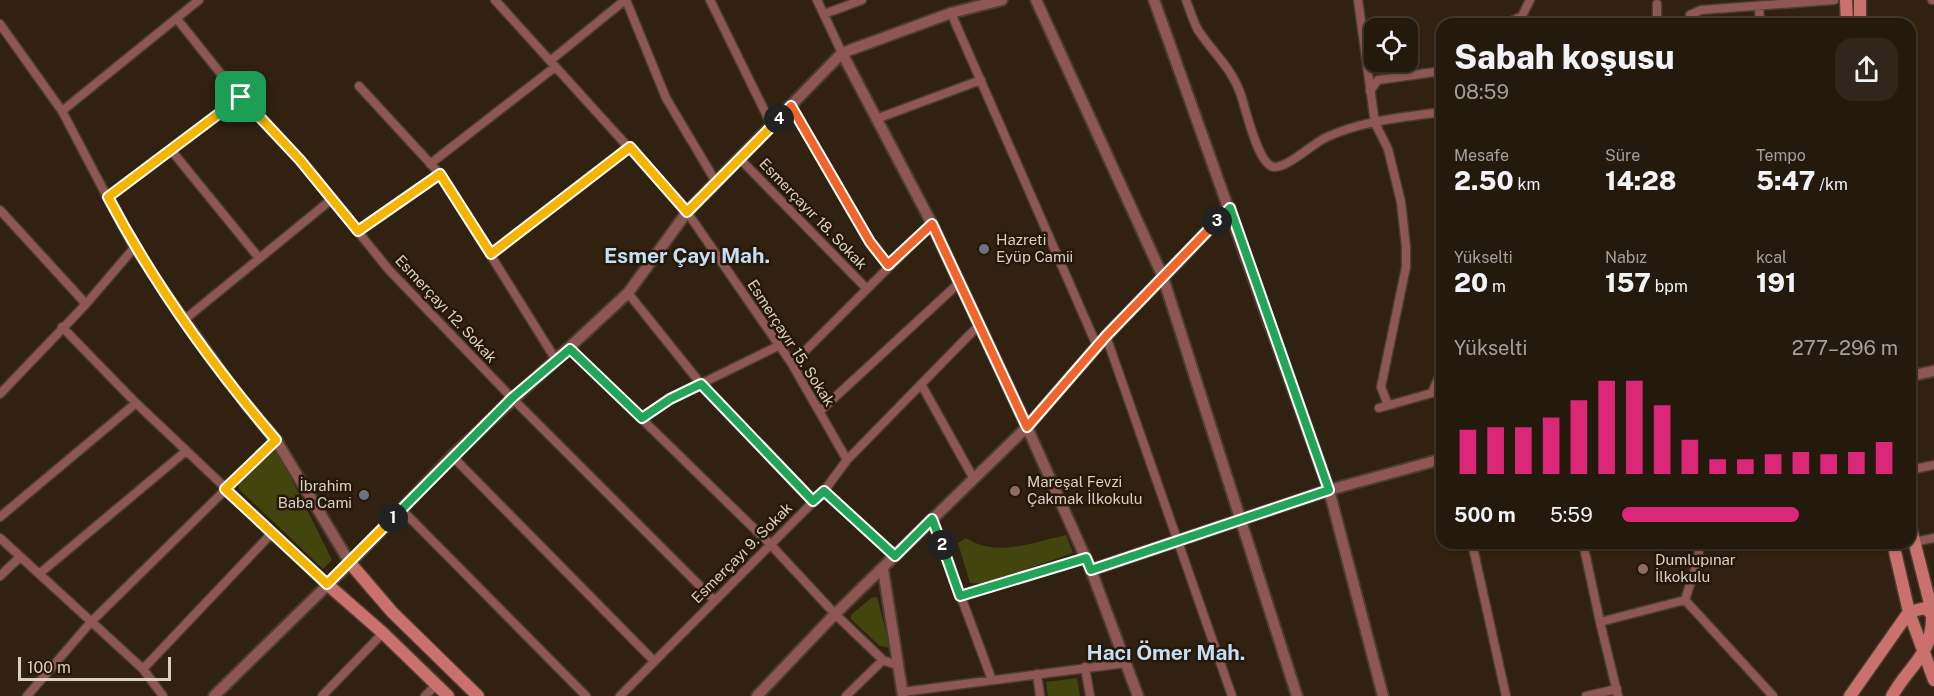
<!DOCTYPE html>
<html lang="tr">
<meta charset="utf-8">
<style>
body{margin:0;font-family:"Public Sans",sans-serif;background:#30261b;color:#f1f3f6;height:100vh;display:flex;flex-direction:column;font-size:22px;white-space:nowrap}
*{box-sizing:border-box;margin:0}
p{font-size:20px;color:#a3a09d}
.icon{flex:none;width:33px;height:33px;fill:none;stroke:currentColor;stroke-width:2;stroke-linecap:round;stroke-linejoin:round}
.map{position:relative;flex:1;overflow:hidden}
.details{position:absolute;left:1436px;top:18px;width:480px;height:531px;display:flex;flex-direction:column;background:#24190d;border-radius:18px;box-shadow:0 2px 4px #0004,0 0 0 2px #41382e}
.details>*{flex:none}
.buttons{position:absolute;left:1364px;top:18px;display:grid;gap:12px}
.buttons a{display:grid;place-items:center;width:54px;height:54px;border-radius:12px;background:#24190d;box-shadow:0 2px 4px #0004,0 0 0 2px #41382e;font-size:30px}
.scale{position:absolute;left:18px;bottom:15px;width:153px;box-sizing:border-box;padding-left:6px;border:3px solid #d9cfc5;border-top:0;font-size:16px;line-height:21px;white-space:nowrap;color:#d9cfc5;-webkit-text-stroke:4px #261808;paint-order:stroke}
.pin{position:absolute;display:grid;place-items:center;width:51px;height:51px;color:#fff;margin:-26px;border-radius:12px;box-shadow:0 3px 9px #0006}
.km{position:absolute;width:30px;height:30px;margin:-15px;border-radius:50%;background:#222;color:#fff;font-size:16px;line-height:30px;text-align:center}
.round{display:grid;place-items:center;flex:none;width:63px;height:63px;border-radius:18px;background:#30261b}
.summary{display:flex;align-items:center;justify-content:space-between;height:102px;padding:0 18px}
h1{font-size:33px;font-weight:800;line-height:45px}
.stats{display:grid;grid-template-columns:repeat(3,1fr);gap:9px;height:102px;padding:6px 18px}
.stats div{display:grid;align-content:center}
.stats b{font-size:26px;font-weight:800}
.stats small{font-size:16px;font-weight:400}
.stats p{font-size:16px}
.chart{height:168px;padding:12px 18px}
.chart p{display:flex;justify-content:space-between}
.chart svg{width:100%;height:108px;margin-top:6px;stroke:#db2777;stroke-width:6}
ul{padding:0 18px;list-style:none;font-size:20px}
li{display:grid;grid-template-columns:96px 72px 1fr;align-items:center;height:45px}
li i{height:15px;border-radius:8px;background:#db2777}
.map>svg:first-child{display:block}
.green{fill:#43450e}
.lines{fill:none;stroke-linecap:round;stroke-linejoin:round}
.minor-casing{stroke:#4b3d2e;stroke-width:11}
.tertiary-casing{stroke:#4b3d2e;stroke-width:14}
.secondary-casing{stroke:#4b3d2e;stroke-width:15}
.minor{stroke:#8e5753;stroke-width:8}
.tertiary{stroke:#8e5753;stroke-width:10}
.secondary{stroke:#ca716d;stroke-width:12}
.split-1-casing{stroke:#fff;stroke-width:12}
.split-2-casing{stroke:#fff;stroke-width:12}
.split-3-casing{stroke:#fff;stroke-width:12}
.split-4-casing{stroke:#fff;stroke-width:12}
.split-5-casing{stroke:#fff;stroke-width:12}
.split-1{stroke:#f5b400;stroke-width:8}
.split-2{stroke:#22a559;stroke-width:8}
.split-3{stroke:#22a559;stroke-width:8}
.split-4{stroke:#f0652b;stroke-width:8}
.split-5{stroke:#f5b400;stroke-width:8}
.worship-dot{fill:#6b7280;stroke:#261808;stroke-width:2}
.education-dot{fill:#8d6e63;stroke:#261808;stroke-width:2}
.labels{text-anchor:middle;stroke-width:5;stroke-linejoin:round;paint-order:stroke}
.street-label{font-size:15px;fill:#d9cfc5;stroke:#261808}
.poi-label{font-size:15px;fill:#d9cfc5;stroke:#261808;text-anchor:start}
.district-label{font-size:21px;font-weight:bold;fill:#c5dff4;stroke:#261808}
</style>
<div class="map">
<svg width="1934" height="696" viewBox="0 0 1934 696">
<rect width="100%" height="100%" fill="#302111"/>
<path class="green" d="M 272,451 L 278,452 L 332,560 L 323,569 L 239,489 L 239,483 Z
M 1066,535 L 1073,553 L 984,584 L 970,583 L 958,543 L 966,538 C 997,558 1033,542 1066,535 Z
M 877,597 L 890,648 L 880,646 L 851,619 L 851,615 L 871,598 Z
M 1077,678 L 1080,696 L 1048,696 L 1046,682 Z"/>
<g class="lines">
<defs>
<path id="minor" d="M 495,0 L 687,212 L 792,364 L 847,460
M 626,0 L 666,98 L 716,182
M 710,0 L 772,126
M 817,0 L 842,53
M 1186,0 C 1190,10 1193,21 1198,30 C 1213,53 1232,68 1241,95 C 1246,110 1258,165 1274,167 C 1287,168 1311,145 1325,138 C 1360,121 1403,117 1442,112
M 1358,0 L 1375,123 L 1388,149 L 1401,202 L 1406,247 L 1406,267 L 1381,387 L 1388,405
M 1932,0 L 1934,0
M 1759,6 L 1760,24
M 951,13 L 1097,346
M 824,14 L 862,0
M 177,19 L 229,84 L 300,160 L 389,270 L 512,398 L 714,600
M 1508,23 L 1522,16 L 1530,0
M 0,24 L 62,111 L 134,248 L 246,404
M 1657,24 L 1657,4
M 1690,24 L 1690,15 L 1701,10 L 1834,0
M 550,61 L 625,0
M 359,86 L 440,174 L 556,360
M 1370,91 L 1378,80 L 1442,71
M 791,107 L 870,242 L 888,265
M 62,111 L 199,0
M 876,119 L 981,80
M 171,150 L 259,258
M 739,158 L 867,289
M 430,164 L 555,67
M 108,197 L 241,97
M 0,210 L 86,304
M 358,231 L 440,174
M 491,254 L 630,147
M 628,293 L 701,384 L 813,501
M 184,320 L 332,199
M 62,327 L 136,403 L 327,584
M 1106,336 L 1232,696
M 570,349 L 770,544 L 835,614 L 883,660 L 899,666
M 792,364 L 932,224
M 921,384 L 974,479
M 0,394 L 86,304 L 134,248
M 1379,408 L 1432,393 L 1438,379 L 1442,378
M 820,411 L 959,283
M 642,418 L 670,399 L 778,346
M 452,456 L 654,661
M 1910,470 L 1934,465
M 824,491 L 895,556
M 401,509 L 586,696
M 0,517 L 136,403
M 932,519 L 992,680
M 0,538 L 143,669 L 163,696
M 1914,542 L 1934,538
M 1472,543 L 1506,696
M 1583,543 L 1600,622
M 1700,543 L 1698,560 L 1685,600 L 1773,696
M 39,574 L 186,451
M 0,576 L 20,557
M 961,596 L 1085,558
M 1085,667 L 1090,696
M 143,669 L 272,533
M 1037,674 L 1040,696
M 902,692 L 1126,663
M 27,696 L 90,623 L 276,440
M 322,696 L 383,633
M 425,696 L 436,685
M 620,696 L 824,491 L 847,460 L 980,324
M 846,696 L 883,660
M 1586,696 L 1617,689
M 1618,696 L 1600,622 L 1685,600"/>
<path id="tertiary" d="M 1036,0 L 1163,277 L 1297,696
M 1154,0 L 1329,490 L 1383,696
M 842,53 L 932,224 L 1027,427 L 1091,570 L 1138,696
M 1910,376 L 1934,371
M 246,404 L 276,440 L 350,563
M 883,569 L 903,696
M 1091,570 L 1329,490 L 1442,459
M 214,696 L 350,563 L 452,456 L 628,293 L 687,212 L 842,53 L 951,13 L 1002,0
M 757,696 L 835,614 L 1027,427 L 1106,336 L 1230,208"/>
<path id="secondary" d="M 1846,0 L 1847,24
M 1860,0 L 1860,24
M 1910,525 L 1933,615
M 1893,543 L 1909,612 L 1934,680
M 350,563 L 392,612 L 478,696
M 327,584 L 383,633 L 448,696
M 1850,696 L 1909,612 L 1925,608 L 1932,614 C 1933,655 1910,664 1892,696"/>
</defs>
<use href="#minor" class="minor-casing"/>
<use href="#tertiary" class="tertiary-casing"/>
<use href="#secondary" class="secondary-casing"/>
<use href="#minor" class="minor"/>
<use href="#tertiary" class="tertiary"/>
<use href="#secondary" class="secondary"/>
</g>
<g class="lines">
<defs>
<path id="split-1" d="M 241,97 L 108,197 C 154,284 212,365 276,440 L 225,489 L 327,584 L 393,518"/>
<path id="split-2" d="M 393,518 L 512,398 L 570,349 L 642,418 L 670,399 L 701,384 L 813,501 L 824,491 L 895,556 L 932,519 L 942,545"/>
<path id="split-3" d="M 942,545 L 960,596 L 1086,558 L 1091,570 L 1329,490 L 1230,208 L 1217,221"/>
<path id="split-4" d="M 779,119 L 791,106 L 870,242 L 888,265 L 932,224 L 1027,427 L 1106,336 L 1217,221"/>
<path id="split-5" d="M 241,97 L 300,160 L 358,231 L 440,174 L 491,254 L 630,147 L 687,212 L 779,119"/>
</defs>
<use href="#split-1" class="split-1-casing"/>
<use href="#split-2" class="split-2-casing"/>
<use href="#split-3" class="split-3-casing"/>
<use href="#split-4" class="split-4-casing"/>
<use href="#split-5" class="split-5-casing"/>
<use href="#split-1" class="split-1"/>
<use href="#split-2" class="split-2"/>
<use href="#split-3" class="split-3"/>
<use href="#split-4" class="split-4"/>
<use href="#split-5" class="split-5"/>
</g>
<g class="worship-dot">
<circle cx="984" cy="249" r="6"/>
<circle cx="364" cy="495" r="6"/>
</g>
<g class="education-dot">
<circle cx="1015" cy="491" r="6"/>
<circle cx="1643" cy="569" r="6"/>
</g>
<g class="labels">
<g class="street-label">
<text transform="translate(813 214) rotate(46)" y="5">Esmerçayır 18. Sokak</text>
<text transform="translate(446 309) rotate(47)" y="5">Esmerçayı 12. Sokak</text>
<text transform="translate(791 343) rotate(57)" y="5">Esmerçayır 15. Sokak</text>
<text transform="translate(742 553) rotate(-45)" y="5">Esmerçayı 9. Sokak</text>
</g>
<g class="poi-label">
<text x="996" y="245">Hazreti<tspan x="996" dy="17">Eyüp Camii</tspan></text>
<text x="1027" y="487">Mareşal Fevzi<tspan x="1027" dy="17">Çakmak İlkokulu</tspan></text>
<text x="352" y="491" text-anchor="end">İbrahim<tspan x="352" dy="17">Baba Cami</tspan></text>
<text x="1655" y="565">Dumlupınar<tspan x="1655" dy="17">İlkokulu</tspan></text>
</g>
<g class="district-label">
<text x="687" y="263">Esmer Çayı Mah.</text>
<text x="1166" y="660">Hacı Ömer Mah.</text>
</g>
</g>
</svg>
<div class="buttons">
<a><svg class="icon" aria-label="locate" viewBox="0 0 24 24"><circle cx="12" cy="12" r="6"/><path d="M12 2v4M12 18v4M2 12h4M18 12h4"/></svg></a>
</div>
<div class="scale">100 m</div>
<div class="pin" style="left:241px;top:97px;background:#1e9e55"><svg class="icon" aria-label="arrive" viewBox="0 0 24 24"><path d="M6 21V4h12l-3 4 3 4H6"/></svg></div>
<b class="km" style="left:393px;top:518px">1</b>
<b class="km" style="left:942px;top:545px">2</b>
<b class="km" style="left:1217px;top:221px">3</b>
<b class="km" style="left:779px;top:119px">4</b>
<section class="details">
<div class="summary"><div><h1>Sabah koşusu</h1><p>08:59</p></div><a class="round"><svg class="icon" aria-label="share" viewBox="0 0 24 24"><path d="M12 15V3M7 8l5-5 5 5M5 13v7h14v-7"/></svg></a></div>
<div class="stats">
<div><p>Mesafe</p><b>2.50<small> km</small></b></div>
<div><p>Süre</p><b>14:28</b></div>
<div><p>Tempo</p><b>5:47<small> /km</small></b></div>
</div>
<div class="stats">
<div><p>Yükselti</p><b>20<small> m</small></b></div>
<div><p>Nabız</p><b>157<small> bpm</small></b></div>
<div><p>kcal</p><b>191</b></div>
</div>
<div class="chart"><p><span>Yükselti</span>277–296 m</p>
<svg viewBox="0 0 160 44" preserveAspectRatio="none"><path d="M5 44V26M15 44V25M25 44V25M35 44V21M45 44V14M55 44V6M65 44V6M75 44V16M85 44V30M95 44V38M105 44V38M115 44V36M125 44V35M135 44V36M145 44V35M155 44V31"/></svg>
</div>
<ul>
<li><b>500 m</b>5:59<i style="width:64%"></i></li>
</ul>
</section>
</div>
